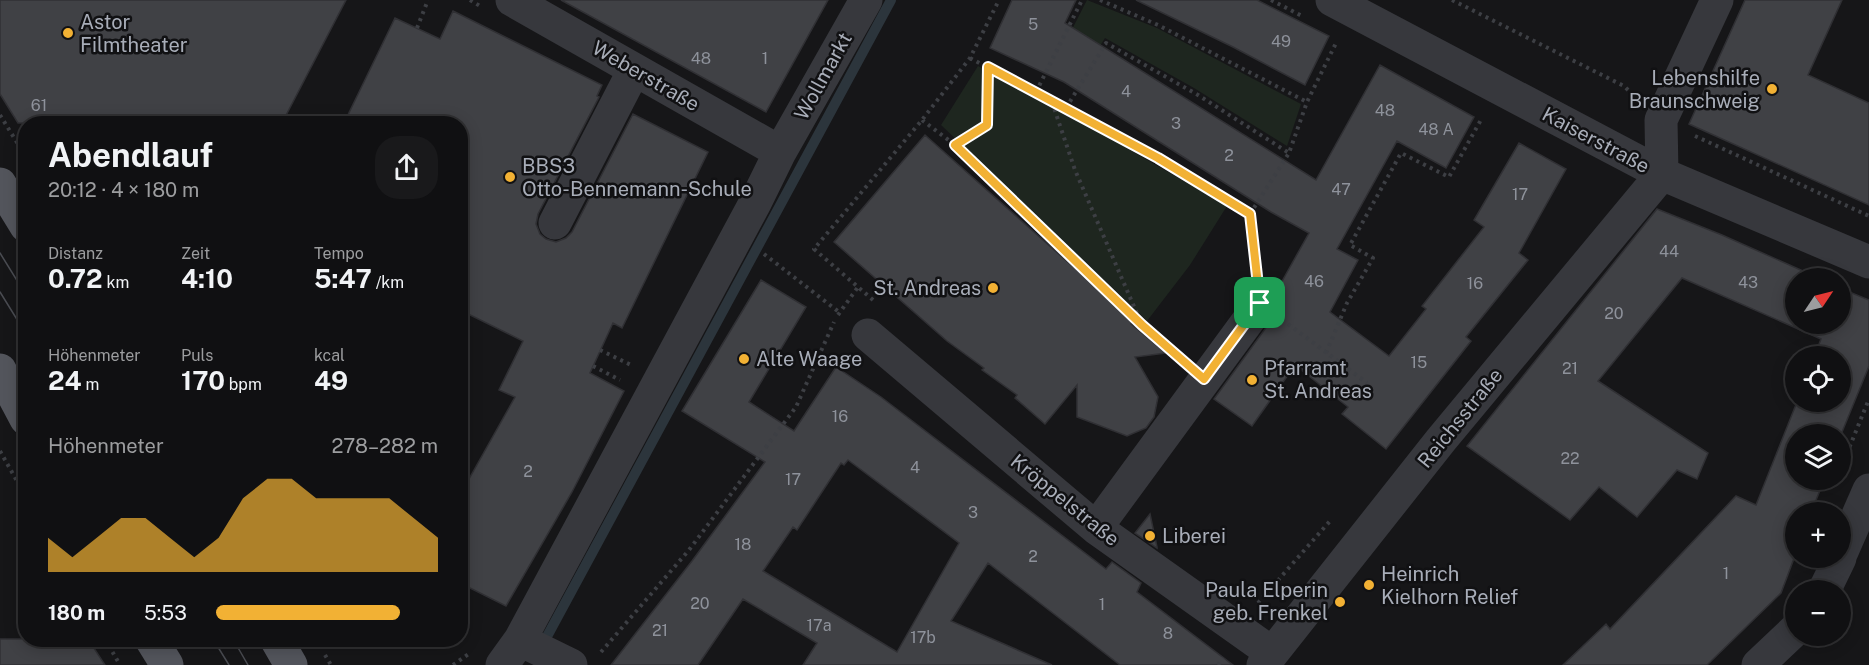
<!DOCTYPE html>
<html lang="de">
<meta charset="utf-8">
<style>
body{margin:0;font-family:"Public Sans",sans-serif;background:#19191b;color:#f1f3f6;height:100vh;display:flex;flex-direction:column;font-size:22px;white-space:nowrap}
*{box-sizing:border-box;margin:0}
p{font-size:20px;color:#9c9d9f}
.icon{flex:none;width:33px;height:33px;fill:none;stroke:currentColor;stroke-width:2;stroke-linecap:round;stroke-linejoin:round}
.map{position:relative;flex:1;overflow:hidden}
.panel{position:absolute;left:18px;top:116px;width:450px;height:531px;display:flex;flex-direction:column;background:#101012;border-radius:24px;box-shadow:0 3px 15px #0003,0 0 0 2px #303032}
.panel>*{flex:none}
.needle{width:39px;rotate:55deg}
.buttons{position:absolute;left:1785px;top:268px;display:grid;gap:12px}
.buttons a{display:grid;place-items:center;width:66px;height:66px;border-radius:50%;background:#101012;box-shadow:0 3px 15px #0003,0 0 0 2px #303032;font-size:30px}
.pin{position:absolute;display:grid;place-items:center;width:51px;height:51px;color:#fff;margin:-26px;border-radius:12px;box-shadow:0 3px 9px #0006}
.round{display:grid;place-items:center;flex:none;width:63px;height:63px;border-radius:24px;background:#19191b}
.head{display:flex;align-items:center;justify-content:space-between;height:102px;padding:0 30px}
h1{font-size:33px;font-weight:700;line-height:45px}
.stats{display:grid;grid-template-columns:repeat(3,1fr);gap:9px;height:102px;padding:6px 30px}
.stats div{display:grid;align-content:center}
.stats b{font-size:26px;font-weight:700}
.stats small{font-size:16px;font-weight:400}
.stats p{font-size:16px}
.chart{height:168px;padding:12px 30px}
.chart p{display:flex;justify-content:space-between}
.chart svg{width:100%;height:108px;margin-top:6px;fill:#f2b134;opacity:.7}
ul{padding:0 30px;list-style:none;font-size:20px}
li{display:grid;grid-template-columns:96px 72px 1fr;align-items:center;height:45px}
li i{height:15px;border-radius:8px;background:#f2b134}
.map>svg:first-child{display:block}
.green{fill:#1e261f}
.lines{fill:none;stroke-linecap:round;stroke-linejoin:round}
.stream{stroke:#2c353c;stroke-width:10}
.building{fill:#404145;stroke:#303034;stroke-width:1.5;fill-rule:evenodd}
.path{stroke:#3d3f44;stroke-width:4;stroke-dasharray:3 4.5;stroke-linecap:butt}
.minor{stroke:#37383d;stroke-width:33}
.major{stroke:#53555c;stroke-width:33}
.tram{stroke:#4a4c52;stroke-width:1.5}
.route-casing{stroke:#fff;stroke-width:12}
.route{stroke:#f2b134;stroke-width:8}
.poi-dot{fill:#f2b134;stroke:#111113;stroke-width:2}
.labels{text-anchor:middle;stroke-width:5;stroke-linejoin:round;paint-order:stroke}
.number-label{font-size:16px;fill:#8e929b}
.poi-label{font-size:20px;fill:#a8adb8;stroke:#111113;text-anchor:start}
.street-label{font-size:20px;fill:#a8adb8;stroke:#111113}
</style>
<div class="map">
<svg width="1869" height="665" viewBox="0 0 1869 665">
<rect width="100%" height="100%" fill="#161618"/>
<path class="green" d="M 1087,0 L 1157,28 L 1301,104 L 1287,146 L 1194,88 L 1105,38 L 1090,62 L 1063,47 Z
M 978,66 L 1078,120 L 1227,206 L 1190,265 L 1147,321 L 941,125 Z"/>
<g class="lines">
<path class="stream" d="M 544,642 L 891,0"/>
</g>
<path class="building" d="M 0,0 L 346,0 L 282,123 L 18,123 L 0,94 Z
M 561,0 L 828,0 L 766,112 Z
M 1012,0 L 1076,0 L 1065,23 L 1316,180 L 1380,65 L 1474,117 L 1446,168 L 1397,141 L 1337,249 L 1358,260 L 1330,312 L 1389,356 L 1426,309 L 1422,306 L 1484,227 L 1474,220 L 1519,143 L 1566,169 L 1519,253 L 1528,260 L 1466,337 L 1471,341 L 1386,449 L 1342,414 L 1348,407 L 1295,365 L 1252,426 L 1214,399 L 1276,314 L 1280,304 L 1276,292 L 1309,233 L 1271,212 L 1064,82 L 990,48 Z
M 1136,0 L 1257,0 L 1329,36 L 1305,85 L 1233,47 Z
M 1745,0 L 1842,0 L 1808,75 L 1869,103 L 1869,205 L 1689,124 Z
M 453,11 L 602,85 L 597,96 L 599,97 L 538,214 L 536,224 L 540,234 L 546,239 L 556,242 L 566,238 L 572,232 L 633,114 L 708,152 L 622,328 L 613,323 L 590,373 L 624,391 L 572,492 L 506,606 L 460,583 L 460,495 L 515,397 L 499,390 L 523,341 L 460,310 L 460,123 L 344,123 L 395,18 L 440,39 Z
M 925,135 L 1070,264 L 1083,273 L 1134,320 L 1131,324 L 1166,353 L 1135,357 L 1158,397 L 1154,417 L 1146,428 L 1127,436 L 1077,417 L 1077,385 L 1045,424 L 1015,398 L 1017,395 L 982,370 L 984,368 L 947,341 L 834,242 Z
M 1657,209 L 1722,235 L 1821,279 L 1796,279 L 1796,324 L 1840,324 L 1840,288 L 1869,300 L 1869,366 L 1840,437 L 1840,435 L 1796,435 L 1796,480 L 1824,480 L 1811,513 L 1796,513 L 1796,553 L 1781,593 L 1707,665 L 1563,665 L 1606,624 L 1610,629 L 1736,496 L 1756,505 L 1797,402 L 1840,402 L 1840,357 L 1814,357 L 1821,339 L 1682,278 L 1598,381 L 1708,453 L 1697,479 L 1677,470 L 1637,517 L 1599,487 L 1570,520 L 1467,446 Z
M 761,280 L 806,307 L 749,402 L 794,431 L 836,367 L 881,397 L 1106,569 L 1112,562 L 1141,583 L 1137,592 L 1233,665 L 1120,665 L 988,563 L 951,621 L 1052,665 L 803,665 L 817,643 L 743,599 L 698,665 L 611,665 L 692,561 L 765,462 L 682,411 ZM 848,460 L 959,543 L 897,652 L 763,571 L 793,527 L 797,530 L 841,463 L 844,465 Z
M 1150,514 L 1157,547 L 1157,548 L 1135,533 Z
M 0,639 L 88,639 L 105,665 L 0,665 Z"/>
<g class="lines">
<path class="path" d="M 470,0 L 480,6
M 1100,0 L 1158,25 L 1307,102
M 1271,0 L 1302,16
M 1452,0 L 1624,86 L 1634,96
M 417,28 L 428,0
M 970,58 L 1158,158 L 1250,214 L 1257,271
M 1036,92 L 1082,0
M 1052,102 L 1075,170 L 1142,325 L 1179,357
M 1066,108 L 1106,43 L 1198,95 L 1289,153
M 0,115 L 26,157
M 922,120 L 955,145 L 1139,323
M 1695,136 L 1869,216
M 955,145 L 987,125 L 988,67
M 1250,214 L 1289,153 L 1307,102 L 1337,41
M 764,254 L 839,312
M 873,300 L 814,249 L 922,120 L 970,58 L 999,0
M 838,315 L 858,287
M 1288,324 L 1367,383
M 600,350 L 631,365
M 1326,353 L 1347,303 L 1373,258 L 1350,245 L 1401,153 L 1449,177 L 1482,118
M 593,366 L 620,380
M 0,451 L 26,497
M 1841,468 L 1869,399
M 1258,603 L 1330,521
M 105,639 L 120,665
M 601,652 L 689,550 L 796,407 L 834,322
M 325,655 L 331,665
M 453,665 L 470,653
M 1218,665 L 1223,658"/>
<path class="minor" d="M 512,0 L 780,152
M 1332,0 L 1662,174 L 1869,262
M 1662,174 L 1661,120 L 1717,0
M 555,223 L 634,70
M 868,335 L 1096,528 L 1272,653
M 1096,528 L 1261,303
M 1840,556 L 1869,490
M 1824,591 L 1840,558
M 520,640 L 571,665
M 502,665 L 520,640 L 755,203 L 780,152 L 866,0
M 1263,665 L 1441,440 L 1662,174
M 1758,665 L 1796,629"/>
<path class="major" d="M 0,184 L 26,226
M 0,370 L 26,419
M 151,639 L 167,665
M 276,639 L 291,665"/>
<path class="tram" d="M 0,253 L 26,295
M 0,292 L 26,334
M 213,639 L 229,665
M 233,639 L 248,665"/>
</g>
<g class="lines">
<defs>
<path id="route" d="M 988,67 L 1158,158 L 1250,214 L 1260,303 L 1204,379 L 1142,325 L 955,145 L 987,125 Z"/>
</defs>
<use href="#route" class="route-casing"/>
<use href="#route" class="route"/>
</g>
<g class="poi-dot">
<circle cx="68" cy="33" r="6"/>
<circle cx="1772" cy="89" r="6"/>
<circle cx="510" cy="177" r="6"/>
<circle cx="993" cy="288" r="6"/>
<circle cx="744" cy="359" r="6"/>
<circle cx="1252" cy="380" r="6"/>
<circle cx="1150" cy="536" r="6"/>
<circle cx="1369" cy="585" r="6"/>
<circle cx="1340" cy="602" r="6"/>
</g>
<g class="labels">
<g class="number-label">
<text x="1033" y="30">5</text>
<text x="1281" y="47">49</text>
<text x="701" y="64">48</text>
<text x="765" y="64">1</text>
<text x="1126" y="97">4</text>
<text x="39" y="111">61</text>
<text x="1385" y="116">48</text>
<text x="1176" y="129">3</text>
<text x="1436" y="135">48 A</text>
<text x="1229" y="161">2</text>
<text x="1341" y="195">47</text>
<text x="1520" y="200">17</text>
<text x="1669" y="257">44</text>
<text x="1314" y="287">46</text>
<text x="1748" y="288">43</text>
<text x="1475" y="289">16</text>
<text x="1614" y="319">20</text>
<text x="1419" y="368">15</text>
<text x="1570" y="374">21</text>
<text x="840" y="422">16</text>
<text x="1570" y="464">22</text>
<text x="915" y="473">4</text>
<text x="528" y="477">2</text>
<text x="793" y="485">17</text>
<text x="973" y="518">3</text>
<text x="743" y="550">18</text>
<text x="1033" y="562">2</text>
<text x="1726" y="579">1</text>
<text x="700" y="609">20</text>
<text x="1102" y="610">1</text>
<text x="819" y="631">17a</text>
<text x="660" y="636">21</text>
<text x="1168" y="639">8</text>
<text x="923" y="643">17b</text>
</g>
<g class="poi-label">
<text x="80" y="29">Astor<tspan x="80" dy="23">Filmtheater</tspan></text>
<text x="1760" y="85" text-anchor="end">Lebenshilfe<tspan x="1760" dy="23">Braunschweig</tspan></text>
<text x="522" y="173">BBS3<tspan x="522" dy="23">Otto-Bennemann-Schule</tspan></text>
<text x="981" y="295" text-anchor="end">St. Andreas</text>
<text x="756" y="366">Alte Waage</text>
<text x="1264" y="375">Pfarramt<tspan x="1264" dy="23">St. Andreas</tspan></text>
<text x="1162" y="543">Liberei</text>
<text x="1381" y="581">Heinrich<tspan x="1381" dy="23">Kielhorn Relief</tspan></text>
<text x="1328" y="597" text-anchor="end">Paula Elperin<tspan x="1328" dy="23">geb. Frenkel</tspan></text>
</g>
<g class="street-label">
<text transform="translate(646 76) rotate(30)" y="7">Weberstraße</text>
<text transform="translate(823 76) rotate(-61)" y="7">Wollmarkt</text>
<text transform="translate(1596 140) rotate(28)" y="7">Kaiserstraße</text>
<text transform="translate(1460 418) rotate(-51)" y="7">Reichsstraße</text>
<text transform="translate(1065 500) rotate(39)" y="7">Kröppelstraße</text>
</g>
</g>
</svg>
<div class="buttons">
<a><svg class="needle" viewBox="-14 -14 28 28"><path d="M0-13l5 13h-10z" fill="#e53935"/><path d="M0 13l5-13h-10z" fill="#9c9d9f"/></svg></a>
<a><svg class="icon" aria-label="locate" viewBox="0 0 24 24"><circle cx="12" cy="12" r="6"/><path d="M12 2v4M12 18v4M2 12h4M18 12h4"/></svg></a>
<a><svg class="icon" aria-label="layers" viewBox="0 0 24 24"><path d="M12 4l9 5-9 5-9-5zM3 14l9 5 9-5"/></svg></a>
<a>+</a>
<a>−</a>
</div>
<div class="pin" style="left:1260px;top:303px;background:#1e9e55"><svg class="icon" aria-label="arrive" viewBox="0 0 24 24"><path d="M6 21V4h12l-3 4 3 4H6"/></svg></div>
<section class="panel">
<div class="head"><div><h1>Abendlauf</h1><p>20:12 · 4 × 180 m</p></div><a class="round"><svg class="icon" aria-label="share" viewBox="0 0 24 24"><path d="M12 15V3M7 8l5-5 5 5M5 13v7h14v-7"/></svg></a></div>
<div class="stats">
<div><p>Distanz</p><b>0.72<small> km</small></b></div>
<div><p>Zeit</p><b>4:10</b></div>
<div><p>Tempo</p><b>5:47<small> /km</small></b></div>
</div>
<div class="stats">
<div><p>Höhenmeter</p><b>24<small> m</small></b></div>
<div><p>Puls</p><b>170<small> bpm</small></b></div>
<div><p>kcal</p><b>49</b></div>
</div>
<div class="chart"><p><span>Höhenmeter</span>278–282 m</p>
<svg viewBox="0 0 160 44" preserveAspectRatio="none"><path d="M0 44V30L10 38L20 30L30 22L40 22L50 30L60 38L70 30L80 14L90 6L100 6L110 14L120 14L130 14L140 14L150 22L160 30V44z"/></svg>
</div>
<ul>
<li><b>180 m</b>5:53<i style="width:83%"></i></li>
</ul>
</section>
</div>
